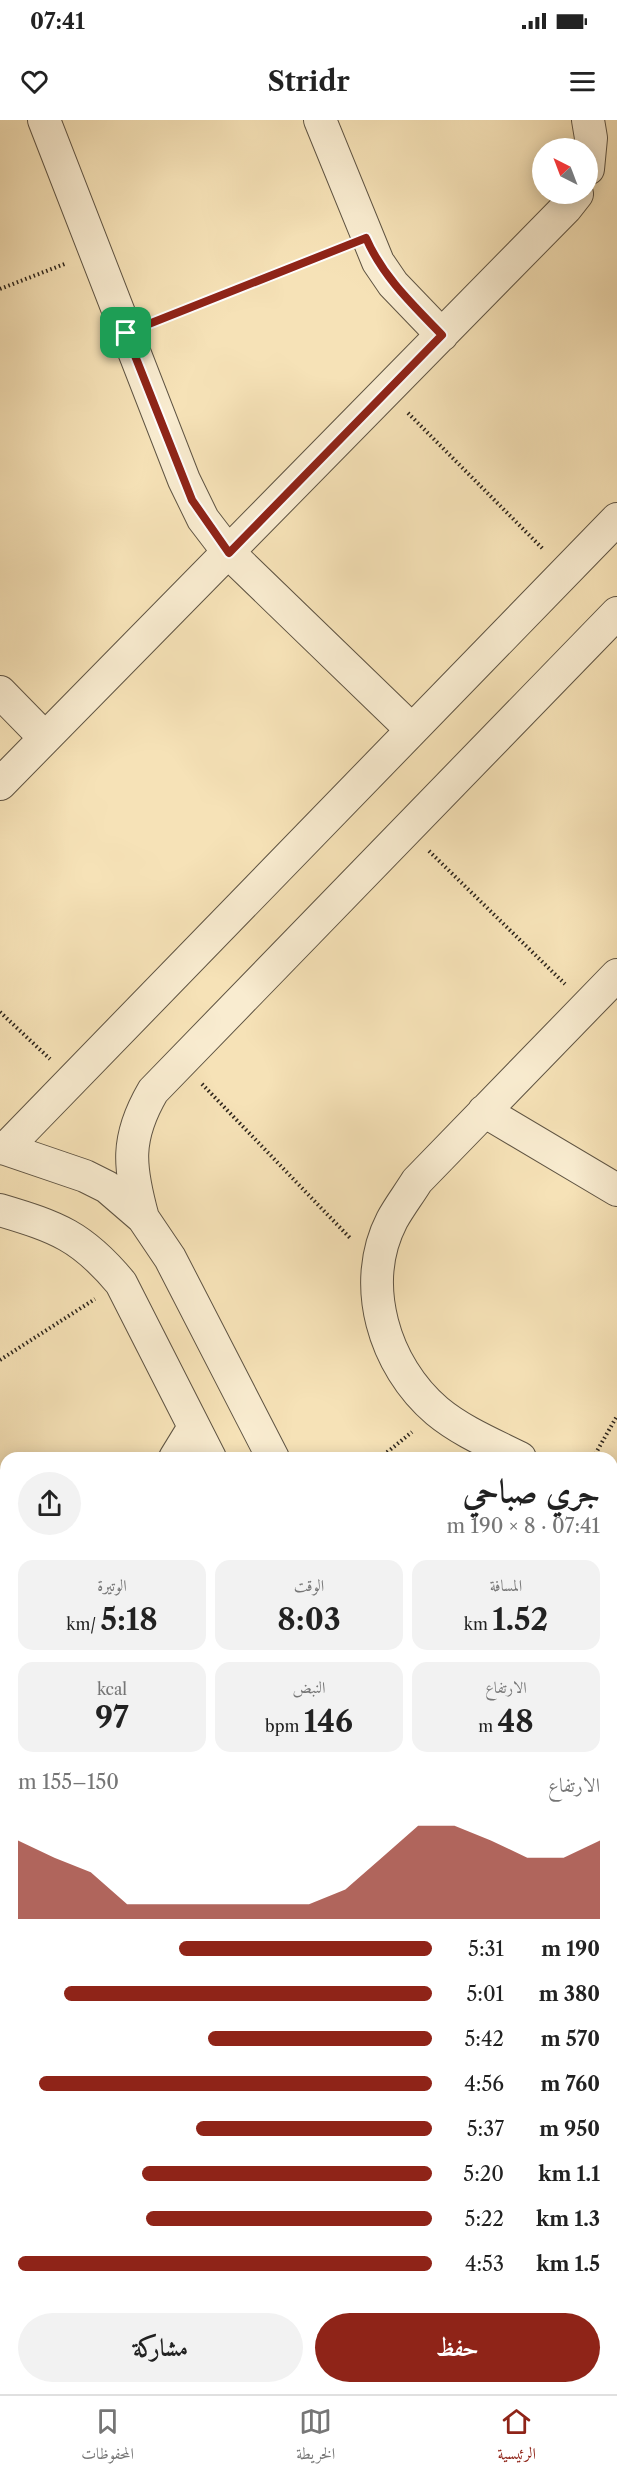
<!DOCTYPE html>
<html lang="ar">
<meta charset="utf-8">
<style>
body{margin:0;font-family:"Libre Caslon Text",Amiri,serif;background:#f2f2f2;color:#222;direction:rtl;height:100vh;display:flex;flex-direction:column;font-size:22px;white-space:nowrap}
*{box-sizing:border-box;margin:0}
p{font-size:20px;color:#767676}
.icon{flex:none;width:33px;height:33px;fill:none;stroke:currentColor;stroke-width:2;stroke-linecap:round;stroke-linejoin:round}
.map{position:relative;flex:1;overflow:hidden;direction:ltr}
.sheet{position:absolute;left:0px;top:1332px;width:618px;height:942px;display:flex;flex-direction:column;background:#fff;border-radius:18px 18px 0 0;box-shadow:0 3px 15px #0003;direction:rtl}
.sheet>*{flex:none}
.needle{width:39px;rotate:318deg}
.controls{position:absolute;left:532px;top:18px;display:grid;gap:12px}
.controls a{display:grid;place-items:center;width:66px;height:66px;border-radius:50%;background:#fff;box-shadow:0 3px 15px #0003;font-size:30px}
.pin{position:absolute;display:grid;place-items:center;width:51px;height:51px;color:#fff;margin:-26px;border-radius:12px;box-shadow:0 3px 9px #0006}
.round{display:grid;place-items:center;flex:none;width:63px;height:63px;border-radius:32px;background:#f2f2f2}
.head{display:flex;align-items:center;justify-content:space-between;height:102px;padding:0 18px}
h1{font-size:33px;font-weight:700;line-height:45px}
.metrics{display:grid;grid-template-columns:repeat(3,1fr);gap:9px;height:102px;padding:6px 18px}
.metrics div{display:grid;align-content:center;border-radius:15px;background:#f2f2f2;text-align:center}
.metrics b{font-size:30px;font-weight:700}
.metrics small{font-size:16px;font-weight:400}
.metrics p{font-size:16px}
.chart{height:168px;padding:12px 18px}
.chart p{display:flex;justify-content:space-between}
.chart svg{width:100%;height:108px;margin-top:6px;fill:#8f2418;opacity:.7}
.primary-button{display:flex;gap:12px;margin-top:auto;padding:12px 18px}
.primary-button a{flex:1;height:69px;border-radius:36px;background:#8f2418;color:#fff;font-size:24px;font-weight:700;line-height:69px;text-align:center}
.primary-button a+a{background:#f2f2f2;color:#222}
ul{padding:0 18px;list-style:none;font-size:20px}
li{display:grid;grid-template-columns:96px 72px 1fr;align-items:center;height:45px}
li i{height:15px;border-radius:8px;background:#8f2418}
.status{display:flex;justify-content:space-between;align-items:center;height:42px;padding:0 30px;background:#fff;direction:ltr}
.status svg{height:16px;fill:currentColor}
header{display:flex;justify-content:space-between;align-items:center;height:78px;padding:0 18px;background:#fff;font-size:27px;font-weight:700}
.tab-bar{display:flex;justify-content:space-around;align-items:center;height:84px;border-top:2px solid #e0e0e0;background:#fff;font-size:16px;color:#767676}
.tab-bar a{display:grid;justify-items:center;gap:3px}
.tab-bar .selected{color:#8f2418}
.map>svg:first-child{display:block}
.lines{fill:none;stroke-linecap:round;stroke-linejoin:round}
.minor-casing{stroke:#5f5443;stroke-width:34}
.path{stroke:#2d251c;stroke-width:4;stroke-dasharray:1.5 3;stroke-linecap:butt}
.minor{stroke:#f9ecd0;stroke-width:32}
.route-casing{stroke:#fff;stroke-width:12}
.route{stroke:#8f2418;stroke-width:8}
</style>
<div class="status"><b>07:41</b><svg viewBox="0 0 49 12"><path d="M0 12V9h3v3zM5 12V6h3v6zM10 12V3h3v9zM15 12V0h3v12zM26 1h20v11H26zM47 4h2v5h-2z"/></svg></div>
<header><svg class="icon" aria-label="menu" viewBox="0 0 24 24"><path d="M4 6h16M4 12h16M4 18h16"/></svg>Stridr<svg class="icon" aria-label="heart" viewBox="0 0 24 24"><path d="M12 20l-8-8c-3-5 5-10 8-4 3-6 11-1 8 4z"/></svg></header>
<div class="map">
<svg width="617" height="2274" viewBox="0 0 617 2274">
<rect width="100%" height="100%" fill="#f6e2b7"/>
<filter id="stains"><feTurbulence type="fractalNoise" baseFrequency=".00333" numOctaves="4"/><feColorMatrix values="0 0 0 0 .2 0 0 0 0 .09 0 0 0 0 .02 0 0 0 .5 -.17"/></filter>
<radialGradient id="worn" r=".72"><stop offset=".6" stop-color="#630" stop-opacity="0"/><stop offset="1" stop-color="#630" stop-opacity=".3"/></radialGradient>
<g class="lines">
<defs>
<path id="minor" d="M 44,0 L 184,360 L 203,399 L 229,433 L 412,610
M 320,0 L 378,142 L 393,164 L 442,215
M 588,49 L 591,18 L 588,0
M 0,572 L 45,618
M 0,664 L 566,88 L 577,74
M 484,991 L 617,1070
M 0,1027 L 85,1056 L 107,1067 L 143,1098 L 170,1138 L 273,1338
M 5,1029 L 617,399
M 0,1090 C 57,1107 82,1116 121,1163 L 210,1338
M 143,1098 C 129,1047 125,1019 153,971 L 617,493
M 175,1338 L 194,1307
M 520,1338 C 492,1324 461,1311 437,1291 C 384,1246 359,1164 392,1100 C 399,1087 409,1074 417,1061 L 617,855
M 612,1386 L 617,1388
M 0,1570 L 6,1574
M 612,1582 L 617,1585
M 0,1626 L 6,1616
M 612,1650 L 617,1653
M 0,1717 L 6,1708
M 0,2009 L 6,2012
M 0,2071 L 6,2074
M 0,2224 L 6,2216
M 389,2268 L 400,2274
M 509,2268 L 521,2274
M 12,2274 L 16,2268"/>
</defs>
<use href="#minor" class="minor-casing"/>
<path class="path" d="M 0,169 L 67,143
M 155,201 L 338,129
M 408,293 L 544,430
M 429,731 L 565,864
M 0,892 L 50,939
M 202,964 L 351,1119
M 0,1240 L 95,1179
M 380,1338 L 412,1312
M 593,1338 L 617,1296
M 101,2268 L 111,2274"/>
<use href="#minor" class="minor"/>
</g>
<g class="lines">
<defs>
<path id="route" d="M 366,118 C 383,157 413,185 442,215 L 229,433 L 192,380 L 126,213 Z"/>
</defs>
<use href="#route" class="route-casing"/>
<use href="#route" class="route"/>
</g>
<rect width="100%" height="100%" filter="url(#stains)"/>
<rect width="100%" height="100%" fill="url(#worn)"/>
</svg>
<div class="controls">
<a><svg class="needle" viewBox="-14 -14 28 28"><path d="M0-13l5 13h-10z" fill="#e53935"/><path d="M0 13l5-13h-10z" fill="#767676"/></svg></a>
</div>
<div class="pin" style="left:126px;top:213px;background:#1e9e55"><svg class="icon" aria-label="arrive" viewBox="0 0 24 24"><path d="M6 21V4h12l-3 4 3 4H6"/></svg></div>
<section class="sheet">
<div class="head"><div><h1>جري صباحي</h1><p>07:41 · 8 × 190 m</p></div><a class="round"><svg class="icon" aria-label="share" viewBox="0 0 24 24"><path d="M12 15V3M7 8l5-5 5 5M5 13v7h14v-7"/></svg></a></div>
<div class="metrics">
<div><p>المسافة</p><b>1.52<small> km</small></b></div>
<div><p>الوقت</p><b>8:03</b></div>
<div><p>الوتيرة</p><b>5:18<small> /km</small></b></div>
</div>
<div class="metrics">
<div><p>الارتفاع</p><b>48<small> m</small></b></div>
<div><p>النبض</p><b>146<small> bpm</small></b></div>
<div><p>kcal</p><b>97</b></div>
</div>
<div class="chart"><p><span>الارتفاع</span>150–155 m</p>
<svg viewBox="0 0 160 44" preserveAspectRatio="none"><path d="M0 44V12L10 19L20 25L30 38L40 38L50 38L60 38L70 38L80 38L90 32L100 19L110 6L120 6L130 12L140 19L150 19L160 12V44z"/></svg>
</div>
<ul>
<li><b>190 m</b>5:31<i style="width:61%"></i></li>
<li><b>380 m</b>5:01<i style="width:89%"></i></li>
<li><b>570 m</b>5:42<i style="width:54%"></i></li>
<li><b>760 m</b>4:56<i style="width:95%"></i></li>
<li><b>950 m</b>5:37<i style="width:57%"></i></li>
<li><b>1.1 km</b>5:20<i style="width:70%"></i></li>
<li><b>1.3 km</b>5:22<i style="width:69%"></i></li>
<li><b>1.5 km</b>4:53<i style="width:100%"></i></li>
</ul>
<div class="primary-button"><a>حفظ</a><a>مشاركة</a></div>
</section>
</div>
<nav class="tab-bar">
<a class="selected"><svg class="icon" aria-label="home" viewBox="0 0 24 24"><path d="M3 11l9-7 9 7M6 9v11h12V9"/></svg>الرئيسية</a>
<a><svg class="icon" aria-label="map" viewBox="0 0 24 24"><path d="M3 6l6-2 6 2 6-2v14l-6 2-6-2-6 2zM9 4v14M15 6v14"/></svg>الخريطة</a>
<a><svg class="icon" aria-label="saved" viewBox="0 0 24 24"><path d="M7 4h10v16l-5-4-5 4z"/></svg>المحفوظات</a>
</nav>
